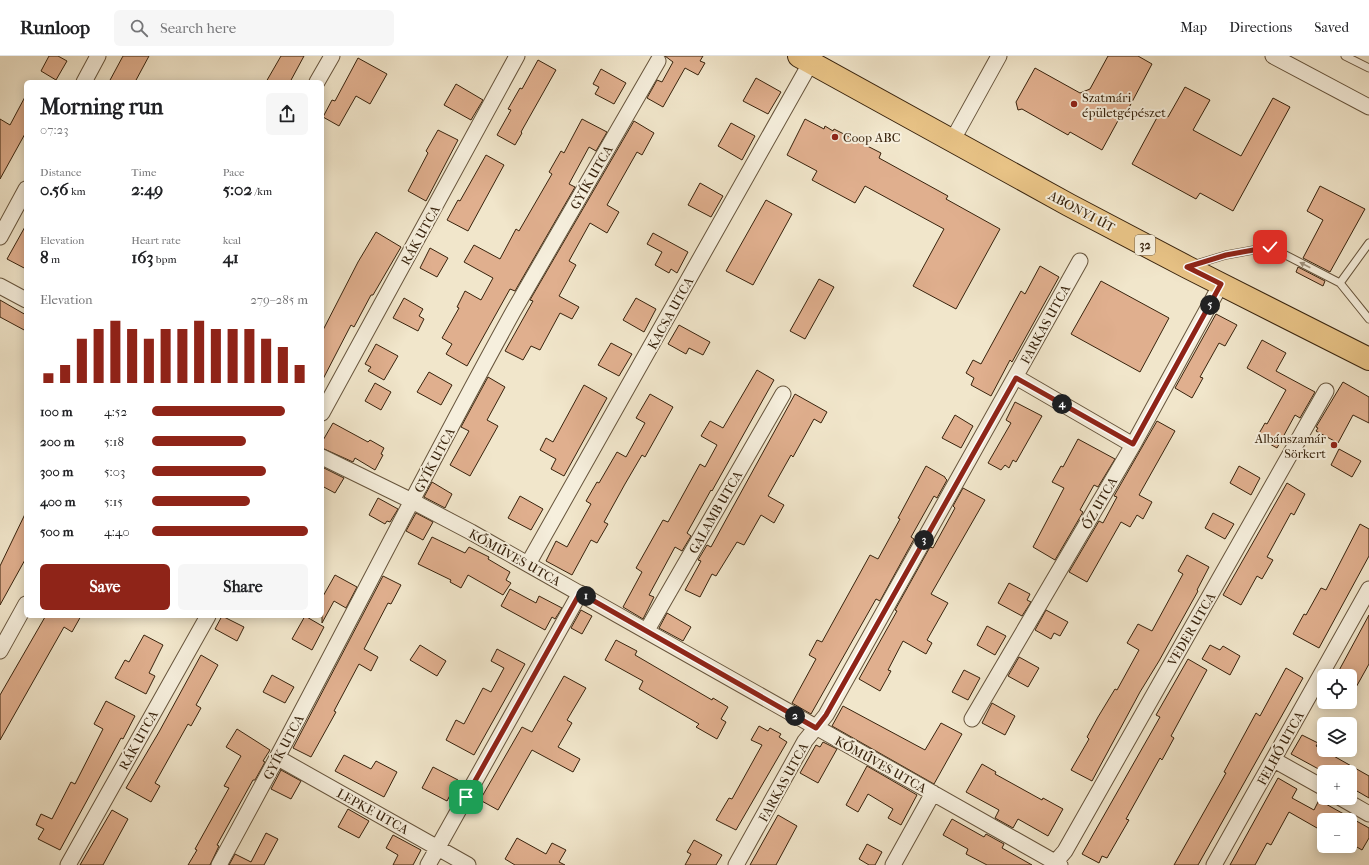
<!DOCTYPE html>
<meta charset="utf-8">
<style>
body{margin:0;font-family:"IM FELL French Canon",serif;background:#f6f6f6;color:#202124;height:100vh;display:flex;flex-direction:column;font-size:15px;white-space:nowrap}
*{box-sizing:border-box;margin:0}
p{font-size:13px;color:#757577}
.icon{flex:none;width:22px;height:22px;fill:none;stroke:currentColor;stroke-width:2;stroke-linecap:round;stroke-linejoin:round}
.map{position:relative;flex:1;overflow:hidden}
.panel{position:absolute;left:24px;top:24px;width:300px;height:538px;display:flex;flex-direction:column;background:#fff;border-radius:6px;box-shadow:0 2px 10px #0003}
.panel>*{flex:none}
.controls{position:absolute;left:1317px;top:613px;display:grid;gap:8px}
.controls a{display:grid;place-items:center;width:40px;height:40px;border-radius:6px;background:#fff;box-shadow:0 2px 10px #0003;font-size:20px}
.pin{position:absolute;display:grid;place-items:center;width:34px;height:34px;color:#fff;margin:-17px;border-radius:8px;box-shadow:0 2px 6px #0006}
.km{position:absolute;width:20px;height:20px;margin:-10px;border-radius:50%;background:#222;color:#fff;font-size:11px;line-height:20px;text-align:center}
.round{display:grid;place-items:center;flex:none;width:42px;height:42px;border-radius:6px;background:#f6f6f6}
.head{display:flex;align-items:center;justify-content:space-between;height:68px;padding:0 16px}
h1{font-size:22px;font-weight:700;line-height:30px}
.stats{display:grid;grid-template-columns:repeat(3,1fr);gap:6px;height:68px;padding:4px 16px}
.stats div{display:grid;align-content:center}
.stats b{font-size:17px;font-weight:700}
.stats small{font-size:11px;font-weight:400}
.stats p{font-size:11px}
.chart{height:112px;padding:8px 16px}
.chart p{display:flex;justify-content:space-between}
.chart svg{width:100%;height:72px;margin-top:4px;stroke:#8f2418;stroke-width:6}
.button{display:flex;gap:8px;margin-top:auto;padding:8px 16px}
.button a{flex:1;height:46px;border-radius:6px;background:#8f2418;color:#fff;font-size:16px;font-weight:700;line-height:46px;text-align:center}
.button a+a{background:#f6f6f6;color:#202124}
ul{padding:0 16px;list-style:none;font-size:13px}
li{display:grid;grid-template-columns:64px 48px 1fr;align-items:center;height:30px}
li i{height:10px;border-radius:5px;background:#8f2418}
header{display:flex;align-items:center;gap:24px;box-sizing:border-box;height:56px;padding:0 20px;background:#fff;border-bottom:1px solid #e0e0e0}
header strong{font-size:19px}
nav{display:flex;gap:22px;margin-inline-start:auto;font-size:14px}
.search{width:280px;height:36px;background:#f6f6f6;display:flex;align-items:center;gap:10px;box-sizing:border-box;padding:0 14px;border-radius:6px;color:#757577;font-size:15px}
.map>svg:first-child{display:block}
.building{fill:#e0af8e;stroke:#38230d}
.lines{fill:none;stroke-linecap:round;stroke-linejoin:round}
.service-casing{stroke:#66543c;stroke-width:9}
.minor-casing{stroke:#66543c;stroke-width:17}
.primary-casing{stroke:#38230d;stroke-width:24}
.service{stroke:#f6efdd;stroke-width:7}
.minor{stroke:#f6efdd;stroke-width:15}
.primary{stroke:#e8c386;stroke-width:22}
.oneway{fill:#a0937f}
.route-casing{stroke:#fff;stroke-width:8}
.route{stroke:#8f2418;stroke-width:5}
.poi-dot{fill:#8f2418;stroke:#f6efdd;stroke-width:1.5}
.labels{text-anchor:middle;stroke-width:4;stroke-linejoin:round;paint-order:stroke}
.shield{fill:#f6efdd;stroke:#71604b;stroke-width:1}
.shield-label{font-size:12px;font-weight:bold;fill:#38230d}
.poi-label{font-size:13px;fill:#38230d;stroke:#f6efdd;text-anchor:start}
.street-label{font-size:13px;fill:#38230d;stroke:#f6efdd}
</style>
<header>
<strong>Runloop</strong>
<div class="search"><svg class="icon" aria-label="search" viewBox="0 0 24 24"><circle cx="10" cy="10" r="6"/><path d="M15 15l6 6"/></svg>Search here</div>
<nav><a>Map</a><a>Directions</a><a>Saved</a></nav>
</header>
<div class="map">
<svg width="1369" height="809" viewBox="0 0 1369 809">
<rect width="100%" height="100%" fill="#f1e6cb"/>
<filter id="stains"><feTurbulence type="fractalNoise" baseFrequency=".005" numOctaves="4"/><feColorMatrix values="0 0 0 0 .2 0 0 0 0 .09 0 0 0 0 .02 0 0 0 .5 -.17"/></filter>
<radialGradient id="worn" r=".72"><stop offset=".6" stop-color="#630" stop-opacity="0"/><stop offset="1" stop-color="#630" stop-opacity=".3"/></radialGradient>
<path class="building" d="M 49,0 L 58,0 L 67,5 L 56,24 L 41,15 Z
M 123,0 L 149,0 L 135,26 L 109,26 Z
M 281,0 L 304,0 L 290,26 L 266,26 Z
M 665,0 L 703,0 L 700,5 L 705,7 L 698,19 L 685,12 L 663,51 L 647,42 L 657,24 L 662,26 L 673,6 Z
M 1108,0 L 1138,0 L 1152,8 L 1123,63 L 1120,61 L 1102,94 L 1070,76 L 1068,79 L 1022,53 L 1018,54 L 1016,46 L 1035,12 L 1080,37 L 1090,33 Z
M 358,2 L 387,18 L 370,48 L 356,40 L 339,70 L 323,61 L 332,44 L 335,45 Z
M 538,4 L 556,14 L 521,76 L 522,77 L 515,89 L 497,79 L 511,54 L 508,53 L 520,32 L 522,33 Z
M 601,13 L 626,27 L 614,48 L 595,38 L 599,31 L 593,28 Z
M 756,22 L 781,36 L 768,58 L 743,45 Z
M 456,28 L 483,44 L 471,64 L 444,49 Z
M 1185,31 L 1210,44 L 1193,74 L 1241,100 L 1273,42 L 1290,51 L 1233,155 L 1200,137 L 1196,143 L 1132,108 L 1160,56 L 1168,61 Z
M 26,39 L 26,76 L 0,123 L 0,63 L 10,69 Z
M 582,63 L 607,76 L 596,95 L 589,91 L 569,128 L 575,131 L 515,235 L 510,233 L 467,310 L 446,298 L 452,288 L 442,282 L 459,252 L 457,251 L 465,235 L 481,244 L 493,222 L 464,206 L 474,189 L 500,203 L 516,173 L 519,175 L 552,118 L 549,116 L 561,95 L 564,97 Z
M 805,63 L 824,73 L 825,70 L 833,75 L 834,73 L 881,97 L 879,102 L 948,140 L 946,143 L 1000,173 L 956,253 L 913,230 L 944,173 L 865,130 L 855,147 L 812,124 L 817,115 L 787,99 Z
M 634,65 L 654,77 L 642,99 L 637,96 L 607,149 L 619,156 L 607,177 L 590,167 L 569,205 L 576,209 L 559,240 L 579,251 L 572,263 L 560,257 L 540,294 L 531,290 L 523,304 L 505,295 L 533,245 L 530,244 Z
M 731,67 L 755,80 L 742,104 L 718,90 Z
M 438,74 L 458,84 L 426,145 L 408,135 L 428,97 L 426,95 Z
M 486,99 L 504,109 L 468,175 L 447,164 L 458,144 L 460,145 Z
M 700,127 L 723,140 L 711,161 L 688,149 Z
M 1320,130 L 1365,153 L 1330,216 L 1303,202 L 1323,164 L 1307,155 Z
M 766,144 L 792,158 L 753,229 L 726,215 Z
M 26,169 L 26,213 L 7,203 Z
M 376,176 L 401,191 L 373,239 L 371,239 L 354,271 L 351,269 L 322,325 L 322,276 L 358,206 Z
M 653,177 L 688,196 L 677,217 L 671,213 L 669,217 L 655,209 L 662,196 L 647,188 Z
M 430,192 L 448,202 L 437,221 L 420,212 Z
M 1040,210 L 1059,221 L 1012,306 L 1010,304 L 991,340 L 971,329 L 974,322 L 966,317 L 973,304 L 981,308 L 1021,235 L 1025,238 Z
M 1298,211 L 1325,225 L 1323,230 L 1296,216 Z
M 819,223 L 834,231 L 805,283 L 790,275 Z
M 1101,225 L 1169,262 L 1140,316 L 1071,278 Z
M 404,242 L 423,253 L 419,260 L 424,263 L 418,275 L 393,262 Z
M 636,242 L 656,253 L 644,276 L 623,264 Z
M 0,244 L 26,259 L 26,275 L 0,261 Z
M 1216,258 L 1237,269 L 1225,290 L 1219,287 L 1200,321 L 1203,322 L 1192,342 L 1175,332 Z
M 679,269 L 710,286 L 703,299 L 689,292 L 686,298 L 668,288 Z
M 1262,284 L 1286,297 L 1276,315 L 1315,336 L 1300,362 L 1295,359 L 1277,392 L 1257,381 L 1265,367 L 1267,368 L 1286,334 L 1247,312 Z
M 611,287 L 632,298 L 619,320 L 598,309 Z
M 376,288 L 398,300 L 384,324 L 368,315 L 371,311 L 365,308 Z
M 757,314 L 774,324 L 712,435 L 711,434 L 687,477 L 691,480 L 682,495 L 675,491 L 649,539 L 654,541 L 643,563 L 623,551 L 642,516 L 636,512 L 663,464 L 668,466 L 700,408 L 705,411 L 717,389 L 701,380 L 710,365 L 723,372 Z
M 429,316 L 452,329 L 441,349 L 417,336 Z
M 488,321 L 505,331 L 487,364 L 498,370 L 470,420 L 450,409 L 469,375 L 461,371 Z
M 1343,326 L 1369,341 L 1369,367 L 1353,359 L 1338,387 L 1316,375 L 1318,372 L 1316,371 Z
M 375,327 L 391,336 L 381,354 L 365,345 Z
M 584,329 L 607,342 L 564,420 L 551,413 L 556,403 L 540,394 L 546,382 L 553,386 Z
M 650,338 L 673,351 L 645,401 L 642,399 L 625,428 L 604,466 L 608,468 L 597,487 L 591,484 L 572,519 L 546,505 L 556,485 L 567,491 L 591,448 L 586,445 L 597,426 L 599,427 L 617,396 L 626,401 L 645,367 L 636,362 Z
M 795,338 L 827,356 L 821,367 L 814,363 L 793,401 L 791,399 L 768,440 L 784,449 L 774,467 L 761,459 L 744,489 L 737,486 L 716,520 L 712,518 L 700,541 L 685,534 L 701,505 L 698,504 L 707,489 L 711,491 Z
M 1015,346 L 1042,360 L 1016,406 L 1013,404 L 1009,412 L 1005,409 L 1001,414 L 988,407 L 1011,367 L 1006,364 Z
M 955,359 L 973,370 L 961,392 L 942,382 Z
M 1157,365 L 1175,375 L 1139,439 L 1152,446 L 1143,463 L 1137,459 L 1130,471 L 1121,466 L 1087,526 L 1069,516 L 1099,465 L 1103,467 L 1117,441 L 1114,440 Z
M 333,367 L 368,386 L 370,384 L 384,392 L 381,398 L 383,399 L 375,414 L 355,402 L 353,406 L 322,392 L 322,386 Z
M 1078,383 L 1115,403 L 1098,431 L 1094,429 L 1080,454 L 1083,456 L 1055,504 L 1033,491 L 1064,432 L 1052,426 L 1061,410 L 1063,411 Z
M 1339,393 L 1361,405 L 1352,421 L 1331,409 Z
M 926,410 L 945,421 L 945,422 L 947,424 L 937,442 L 934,440 L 911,481 L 914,483 L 880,545 L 876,543 L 811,658 L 792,647 L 816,603 L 809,599 L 817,584 L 822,586 L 870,499 L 878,503 L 900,463 L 898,462 Z
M 1239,410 L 1260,422 L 1251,439 L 1230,427 Z
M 322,411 L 344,422 L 335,437 L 322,430 Z
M 432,426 L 452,438 L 445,452 L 424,441 Z
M 1287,427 L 1305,438 L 1294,459 L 1291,457 L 1267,501 L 1273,504 L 1262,523 L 1257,520 L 1241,549 L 1223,539 Z
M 963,432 L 985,444 L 931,538 L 948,547 L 927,584 L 932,587 L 926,598 L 903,585 L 888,614 L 891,615 L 880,635 L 859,623 L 897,555 L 895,554 L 930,491 L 933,492 L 955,452 L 953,450 Z
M 520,440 L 543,453 L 531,474 L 508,462 Z
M 378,442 L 398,453 L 390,466 L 387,465 L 385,468 L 369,459 Z
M 26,456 L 26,502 L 0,549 L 0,510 Z
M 416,457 L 433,466 L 423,484 L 406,475 Z
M 1213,457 L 1234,468 L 1225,483 L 1205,472 Z
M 1360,468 L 1369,473 L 1369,500 L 1319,592 L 1293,578 L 1304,558 L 1306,559 L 1321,532 L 1326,534 Z
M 432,481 L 465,497 L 469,491 L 489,501 L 488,503 L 510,516 L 506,524 L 511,527 L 503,539 L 468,519 L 461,532 L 450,526 L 451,524 L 418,508 Z
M 1187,499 L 1209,511 L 1197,534 L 1198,535 L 1159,605 L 1140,636 L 1092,725 L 1071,714 L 1089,683 L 1087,681 L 1098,661 L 1115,633 L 1117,634 L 1139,594 L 1127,587 L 1138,568 L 1152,575 L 1183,518 L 1178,515 Z
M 335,519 L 357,531 L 346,552 L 334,545 L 322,567 L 322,542 Z
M 383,520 L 401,529 L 391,548 L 388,547 L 364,593 L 378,601 L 371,615 L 359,608 L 334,655 L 336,656 L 311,701 L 293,692 Z
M 1009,527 L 1030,538 L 1027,544 L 1031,546 L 1022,560 L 998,547 Z
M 510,533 L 536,547 L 539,540 L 562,552 L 555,563 L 552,561 L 545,574 L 501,550 Z
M 581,554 L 592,560 L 582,578 L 571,572 Z
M 1046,554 L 1068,566 L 1060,580 L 1054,577 L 1051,583 L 1035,574 Z
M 667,557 L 691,571 L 683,585 L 659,572 Z
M 1369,559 L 1369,608 L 1350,642 L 1350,620 L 1336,620 Z
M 43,560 L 81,560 L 72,576 L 64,571 L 0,684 L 0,639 L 45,561 Z
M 222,560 L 244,571 L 237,585 L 215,573 Z
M 305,560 L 324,571 L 312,594 L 292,583 Z
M 987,570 L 1006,580 L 995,599 L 977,589 Z
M 144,579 L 163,589 L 149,617 L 155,620 L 146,638 L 115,622 L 125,604 L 129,606 Z
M 616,584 L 637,595 L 635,599 L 712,644 L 713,642 L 728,651 L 721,663 L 726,666 L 717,683 L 696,671 L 699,668 L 639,633 L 643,625 L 605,604 Z
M 420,589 L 446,605 L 437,620 L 410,604 Z
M 1210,589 L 1220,594 L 1223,590 L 1240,600 L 1230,619 L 1202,603 Z
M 497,593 L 525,608 L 474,699 L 446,684 L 456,664 L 464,668 L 483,632 L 491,636 L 504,612 L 491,605 Z
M 201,599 L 218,609 L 196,649 L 201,652 L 191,670 L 188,668 L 155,727 L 160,730 L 151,746 L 126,732 L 159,676 Z
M 1019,601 L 1039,612 L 1028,631 L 1008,620 Z
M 1188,603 L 1207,614 L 1171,680 L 1174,682 L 1162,704 L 1160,702 L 1126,763 L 1129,764 L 1122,776 L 1107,802 L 1102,800 L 1099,807 L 1082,798 L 1160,661 L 1156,659 Z
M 1286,612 L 1303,622 L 1198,809 L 1174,809 L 1226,717 L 1224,716 L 1256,657 L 1260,660 Z
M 964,614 L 980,622 L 968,644 L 952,636 Z
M 272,619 L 294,631 L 285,647 L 263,636 Z
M 564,620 L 586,632 L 567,664 L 572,667 L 558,691 L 580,703 L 573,716 L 532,694 L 498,754 L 480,744 L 522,671 L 532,676 Z
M 106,645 L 135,660 L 123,683 L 121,682 L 60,794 L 38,783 L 44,773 L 36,769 L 41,758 L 52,763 L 71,726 L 75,728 L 103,673 L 94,668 Z
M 992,647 L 1015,660 L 1005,679 L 982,667 Z
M 843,650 L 925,694 L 941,667 L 962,678 L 934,728 L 832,670 Z
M 759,670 L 768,675 L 770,672 L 781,678 L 779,681 L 787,686 L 736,774 L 716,764 L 729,742 L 732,743 L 762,689 L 751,684 Z
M 237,673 L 270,694 L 263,705 L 265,706 L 255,724 L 253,724 L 217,789 L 219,790 L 210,809 L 188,809 L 197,794 L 195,793 L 229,732 L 224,730 L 241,700 L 226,691 Z
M 1302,679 L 1318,687 L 1316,690 L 1369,720 L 1369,742 L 1350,731 L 1350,716 L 1324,716 L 1291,698 Z
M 823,686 L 837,693 L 818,727 L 800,717 L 816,689 L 820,691 Z
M 344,699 L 371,713 L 376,705 L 397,716 L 384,741 L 335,715 Z
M 982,708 L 996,716 L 995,718 L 1042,744 L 1043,742 L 1063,753 L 1048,780 L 1018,763 L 1013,772 L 995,762 L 999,754 L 966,736 Z
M 867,710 L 917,739 L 901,769 L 888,762 L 893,753 L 868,738 L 858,756 L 846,749 Z
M 433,711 L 458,724 L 447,745 L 422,732 Z
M 281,714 L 301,725 L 291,743 L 271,733 Z
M 1278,722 L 1297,733 L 1292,742 L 1314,754 L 1321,740 L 1324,741 L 1324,747 L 1369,772 L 1369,782 L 1362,794 L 1350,787 L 1350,764 L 1324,764 L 1324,776 L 1289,756 L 1271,789 L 1267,787 L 1255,809 L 1230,809 Z
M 348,753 L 369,765 L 359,782 L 338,771 Z
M 112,754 L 128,763 L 103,809 L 80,809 Z
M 778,759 L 797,770 L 776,809 L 750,809 Z
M 952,763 L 984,781 L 986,778 L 1004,788 L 1002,792 L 1032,809 L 987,809 L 966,798 L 968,793 L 943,779 Z
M 266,777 L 278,783 L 264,809 L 229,809 L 235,798 L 251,806 Z
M 393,779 L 421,794 L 413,809 L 393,809 L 398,799 L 386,792 Z
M 517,782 L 546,798 L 552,787 L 566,794 L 559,806 L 565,809 L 515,809 L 505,803 Z
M 694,784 L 722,799 L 716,809 L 685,809 L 691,798 L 687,796 Z
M 867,788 L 882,796 L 875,809 L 869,809 L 859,803 Z"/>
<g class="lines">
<defs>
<path id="service" d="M 1345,0 L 1369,12
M 1193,209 L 1226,199 L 1270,191 L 1340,227 L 1369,263
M 1340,227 L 1369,187"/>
<path id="minor" d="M 1273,0 L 1369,51
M 84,26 L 98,0
M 317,26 L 332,0
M 952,85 L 999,0
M 0,181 L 26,133
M 0,230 L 26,244
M 1016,321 L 1133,389
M 322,357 L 517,0
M 322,401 L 412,445 L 471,476 L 1060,809
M 528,508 L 811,6
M 647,574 L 783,338
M 0,595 L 26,548
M 972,663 L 1133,389 L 1221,228
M 278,702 L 468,809
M 1274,704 L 1324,732
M 1341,742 L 1369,758
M 68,809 L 208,560
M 219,809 C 320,626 412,439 513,256 C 561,172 610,89 658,5
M 428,809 L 580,537
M 736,809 L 805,685 L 826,659 L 1080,205
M 893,809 L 933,737
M 1053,809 L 1065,795 L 1326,335
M 1214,809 L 1369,533"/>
<path id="primary" d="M 799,0 L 1069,149 L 1187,211 L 1369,303"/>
</defs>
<use href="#service" class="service-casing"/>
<use href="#minor" class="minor-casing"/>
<use href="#primary" class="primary-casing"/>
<use href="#service" class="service"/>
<use href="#minor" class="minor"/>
<use href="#primary" class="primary"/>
</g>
<defs><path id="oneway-solid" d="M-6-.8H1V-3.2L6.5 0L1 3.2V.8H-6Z"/></defs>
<use class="oneway" href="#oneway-solid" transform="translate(1305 209) rotate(-153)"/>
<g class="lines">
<defs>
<path id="route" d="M 466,741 L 580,537 L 816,672 L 826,659 L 1016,322 L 1133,388 L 1221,228 L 1187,211 L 1226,199 L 1270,191"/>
</defs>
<use href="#route" class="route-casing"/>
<use href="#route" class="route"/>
</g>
<g class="poi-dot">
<circle cx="1074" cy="48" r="4"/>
<circle cx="835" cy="81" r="4"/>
<circle cx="1334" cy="389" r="4"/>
</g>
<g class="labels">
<rect class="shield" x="1135" y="179" width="20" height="20" rx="3"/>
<g class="shield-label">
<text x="1145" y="193">32</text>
</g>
<g class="poi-label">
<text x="1082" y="46">Szatmári<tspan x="1082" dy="15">épületgépészet</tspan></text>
<text x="843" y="86">Coop ABC</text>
<text x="1326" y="387" text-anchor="end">Albánszamár<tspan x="1326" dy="15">Sörkert</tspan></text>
</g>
<g class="street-label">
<text transform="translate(591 121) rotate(-60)" y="5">GYÍK UTCA</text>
<text transform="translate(1082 155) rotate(28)" y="5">ABONYI ÚT</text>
<text transform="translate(420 179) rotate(-61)" y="5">RÁK UTCA</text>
<text transform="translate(670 257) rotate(-61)" y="5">KACSA UTCA</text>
<text transform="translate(1045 268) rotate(-61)" y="5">FARKAS UTCA</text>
<text transform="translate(434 404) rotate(-62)" y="5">GYÍK UTCA</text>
<text transform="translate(1099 447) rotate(-60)" y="5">ŐZ UTCA</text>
<text transform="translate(715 456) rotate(-60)" y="5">GALAMB UTCA</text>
<text transform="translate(515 501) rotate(29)" y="5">KŐMŰVES UTCA</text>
<text transform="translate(1191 573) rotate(-60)" y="5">VEDER UTCA</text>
<text transform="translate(138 684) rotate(-61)" y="5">RÁK UTCA</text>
<text transform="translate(283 691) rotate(-62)" y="5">GYÍK UTCA</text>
<text transform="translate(1280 692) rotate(-61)" y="5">FELHŐ UTCA</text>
<text transform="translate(881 708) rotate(29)" y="5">KŐMŰVES UTCA</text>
<text transform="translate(783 726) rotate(-61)" y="5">FARKAS UTCA</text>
<text transform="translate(373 755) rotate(29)" y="5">LEPKE UTCA</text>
</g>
</g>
<rect width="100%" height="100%" filter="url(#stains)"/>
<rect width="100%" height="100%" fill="url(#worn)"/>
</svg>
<div class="controls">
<a><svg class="icon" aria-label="locate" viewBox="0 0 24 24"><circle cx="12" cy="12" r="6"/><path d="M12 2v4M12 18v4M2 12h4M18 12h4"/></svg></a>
<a><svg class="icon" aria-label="layers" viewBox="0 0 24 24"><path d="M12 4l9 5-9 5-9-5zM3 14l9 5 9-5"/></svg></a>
<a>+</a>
<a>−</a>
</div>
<div class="pin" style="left:466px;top:741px;background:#1e9e55"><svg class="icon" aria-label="arrive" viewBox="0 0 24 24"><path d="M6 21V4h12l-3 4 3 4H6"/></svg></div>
<div class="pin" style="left:1270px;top:191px;background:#d93025"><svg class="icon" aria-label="check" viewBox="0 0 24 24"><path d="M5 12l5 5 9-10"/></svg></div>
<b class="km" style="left:586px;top:540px">1</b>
<b class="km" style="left:795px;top:660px">2</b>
<b class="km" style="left:924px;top:484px">3</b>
<b class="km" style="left:1062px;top:348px">4</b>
<b class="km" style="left:1210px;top:249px">5</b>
<section class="panel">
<div class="head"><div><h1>Morning run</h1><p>07:23</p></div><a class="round"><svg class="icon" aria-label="share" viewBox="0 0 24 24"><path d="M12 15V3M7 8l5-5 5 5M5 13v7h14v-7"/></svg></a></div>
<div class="stats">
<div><p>Distance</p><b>0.56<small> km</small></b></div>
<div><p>Time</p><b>2:49</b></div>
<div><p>Pace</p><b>5:02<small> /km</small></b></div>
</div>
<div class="stats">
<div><p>Elevation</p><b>8<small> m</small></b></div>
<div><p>Heart rate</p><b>163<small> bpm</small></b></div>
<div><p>kcal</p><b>41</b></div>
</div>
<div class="chart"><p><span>Elevation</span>279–285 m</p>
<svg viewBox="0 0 160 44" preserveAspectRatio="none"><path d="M5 44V38M15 44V33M25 44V17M35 44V11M45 44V6M55 44V11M65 44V17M75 44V11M85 44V11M95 44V6M105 44V11M115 44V11M125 44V11M135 44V17M145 44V22M155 44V33"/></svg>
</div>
<ul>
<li><b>100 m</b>4:52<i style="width:85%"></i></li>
<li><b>200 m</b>5:18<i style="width:60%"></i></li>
<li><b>300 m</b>5:03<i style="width:73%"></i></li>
<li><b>400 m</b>5:15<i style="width:63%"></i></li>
<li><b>500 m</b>4:40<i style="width:100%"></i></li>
</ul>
<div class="button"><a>Save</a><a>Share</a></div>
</section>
</div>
